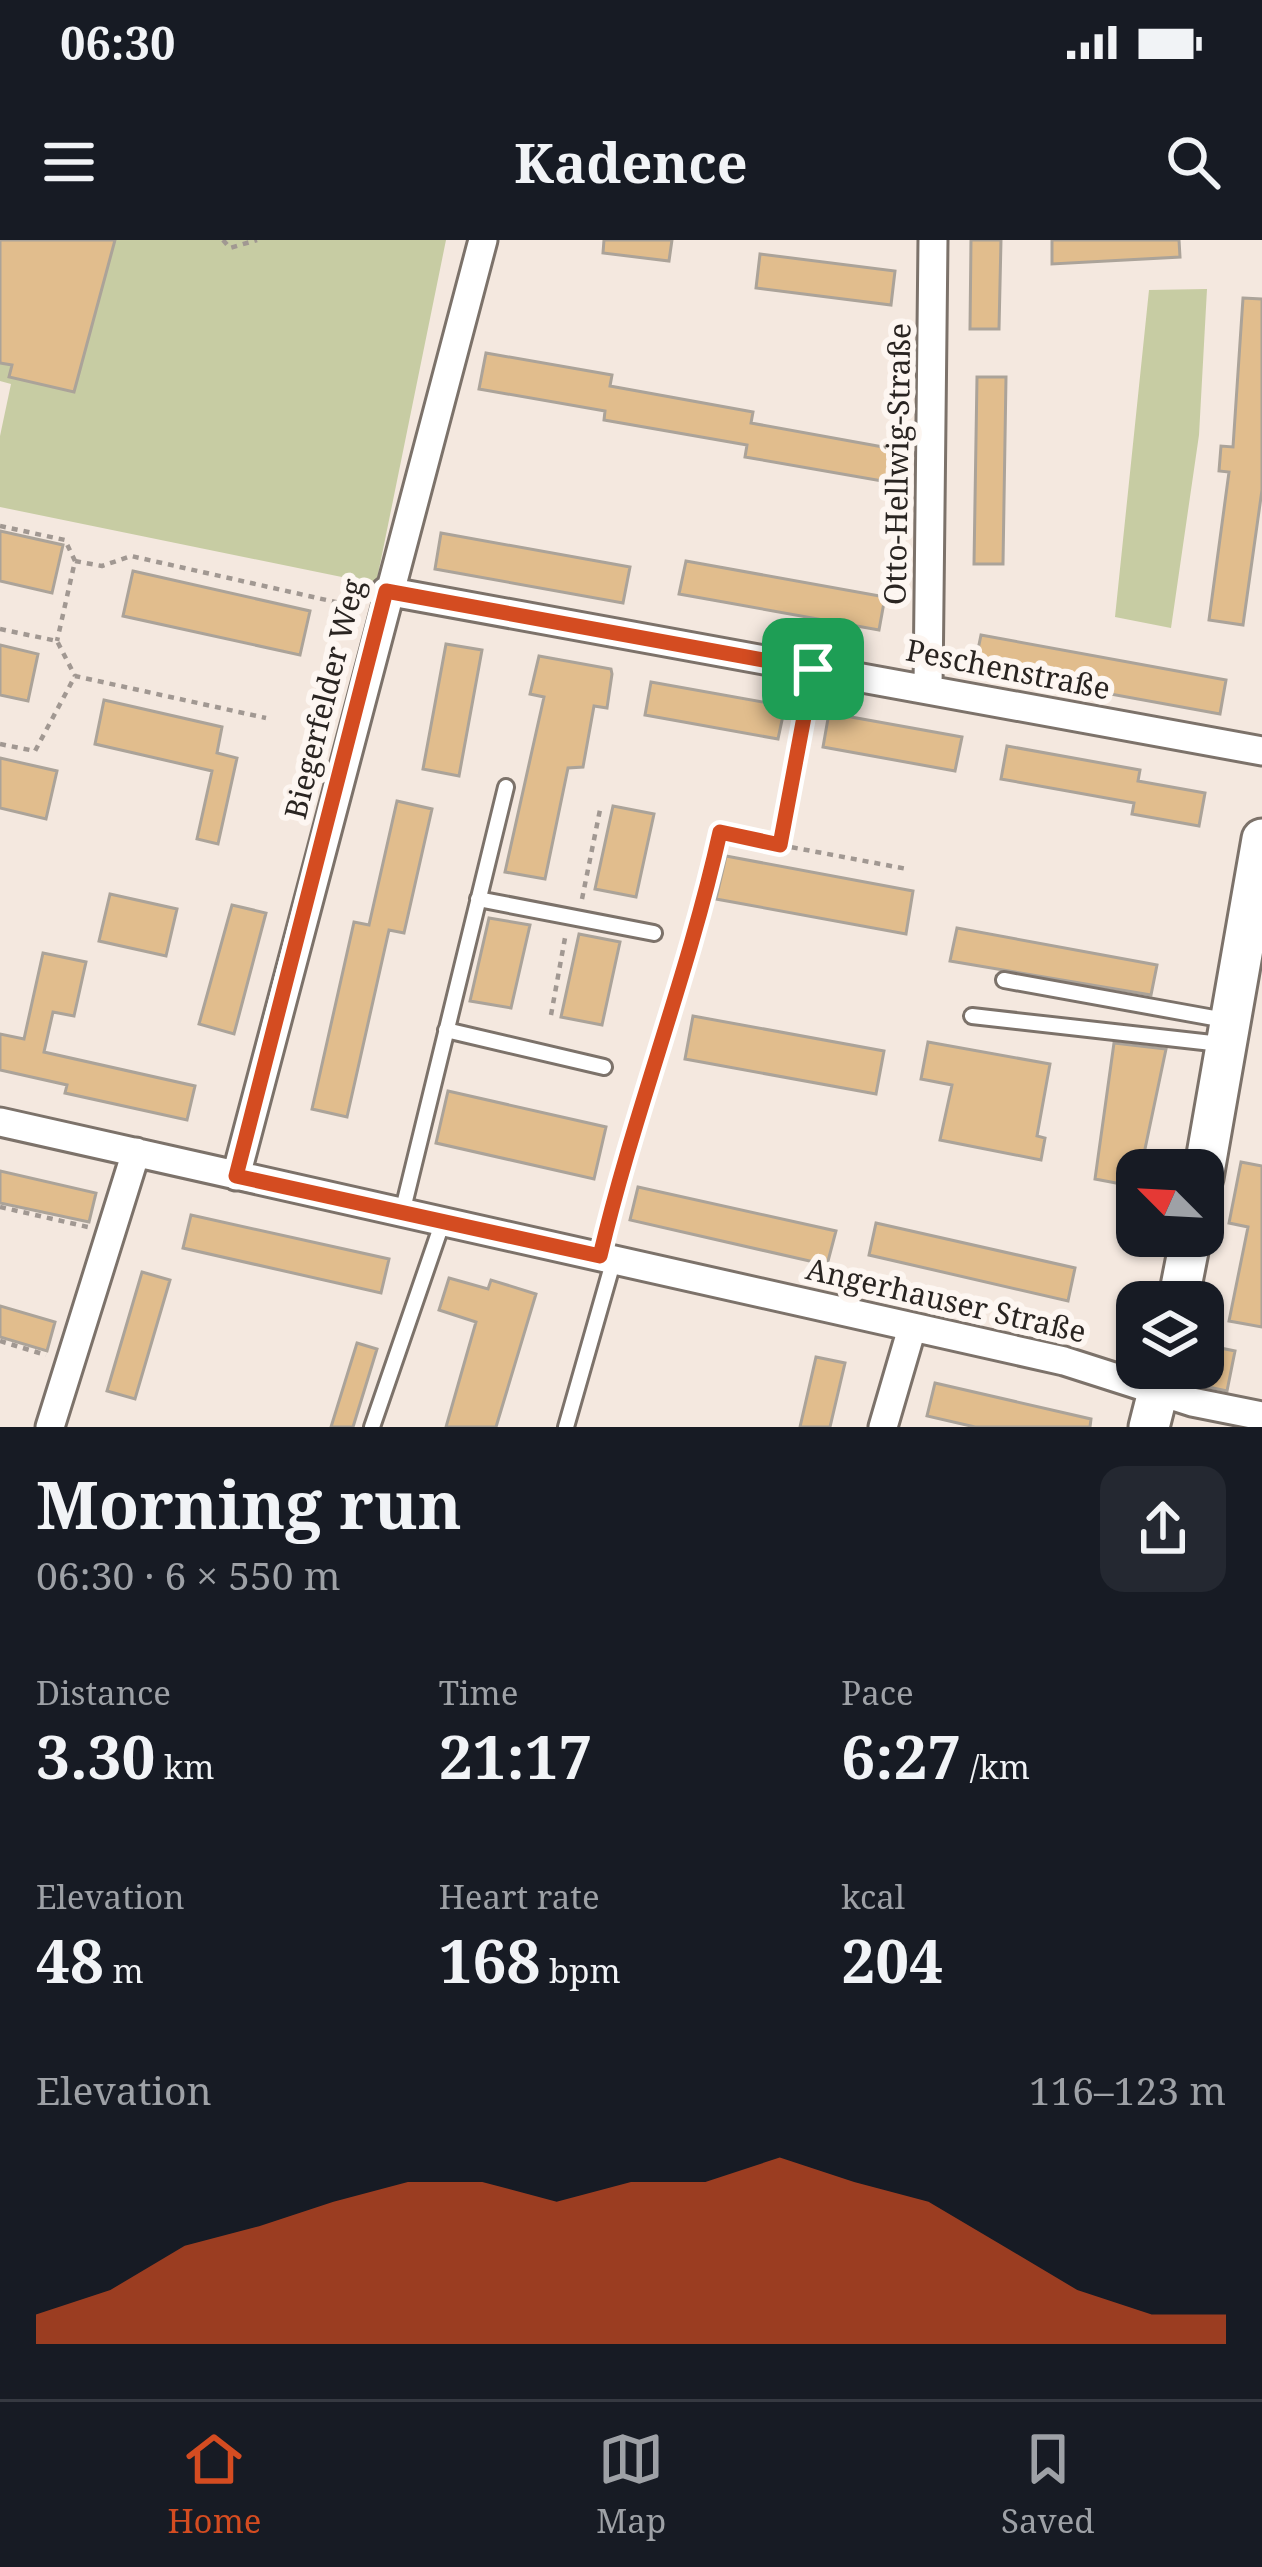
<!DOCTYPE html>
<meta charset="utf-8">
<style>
body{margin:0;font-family:"Noto Serif",serif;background:#242831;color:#f1f3f6;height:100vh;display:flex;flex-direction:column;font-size:45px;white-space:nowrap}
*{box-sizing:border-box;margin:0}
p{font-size:39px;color:#9ea1a6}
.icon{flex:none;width:66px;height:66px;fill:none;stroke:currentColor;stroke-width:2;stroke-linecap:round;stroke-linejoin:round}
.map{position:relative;height:1187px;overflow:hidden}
.panel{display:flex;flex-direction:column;background:#171b24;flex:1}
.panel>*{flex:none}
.needle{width:78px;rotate:294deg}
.controls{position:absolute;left:1116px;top:909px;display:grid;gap:24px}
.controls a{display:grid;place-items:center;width:108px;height:108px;border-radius:24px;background:#171b24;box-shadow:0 3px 9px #0004;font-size:60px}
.pin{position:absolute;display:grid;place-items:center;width:102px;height:102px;color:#fff;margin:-51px;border-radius:24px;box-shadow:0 6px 18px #0006}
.round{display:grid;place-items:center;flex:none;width:126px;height:126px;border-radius:24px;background:#242831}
.overview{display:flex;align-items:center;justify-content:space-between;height:204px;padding:0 36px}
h1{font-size:66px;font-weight:700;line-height:90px}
.figures{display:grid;grid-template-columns:repeat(3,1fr);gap:18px;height:204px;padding:12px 36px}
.figures div{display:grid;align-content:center}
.figures b{font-size:60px;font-weight:700}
.figures small{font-size:33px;font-weight:400}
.figures p{font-size:33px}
.chart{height:336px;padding:24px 36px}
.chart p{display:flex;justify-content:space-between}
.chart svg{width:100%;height:216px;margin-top:12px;fill:#d44c21;opacity:.7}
.status{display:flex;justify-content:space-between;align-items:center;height:84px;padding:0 60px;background:#171b24;direction:ltr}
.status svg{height:33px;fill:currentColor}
header{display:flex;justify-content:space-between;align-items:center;height:156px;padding:0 36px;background:#171b24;font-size:54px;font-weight:700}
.tabs{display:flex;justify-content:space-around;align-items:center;height:168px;border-top:3px solid #363941;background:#171b24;font-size:33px;color:#9ea1a6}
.tabs a{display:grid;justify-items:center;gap:6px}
.tabs .active{color:#d44c21}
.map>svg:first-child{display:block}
.green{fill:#c7cca3}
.building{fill:#e1bd8d;stroke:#aba399;stroke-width:3}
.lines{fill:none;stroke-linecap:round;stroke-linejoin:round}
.service-casing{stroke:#7c726a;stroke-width:20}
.minor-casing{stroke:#7c726a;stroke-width:33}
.secondary-casing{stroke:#7c726a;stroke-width:45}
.path{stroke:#a19892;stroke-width:4.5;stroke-dasharray:6 6;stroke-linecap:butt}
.service{stroke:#fff;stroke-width:14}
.minor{stroke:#fff;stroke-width:27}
.secondary{stroke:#fff;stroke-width:39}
.route-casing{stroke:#fff;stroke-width:24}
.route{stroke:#d44c21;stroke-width:15}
.labels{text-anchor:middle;stroke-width:12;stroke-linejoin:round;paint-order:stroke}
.street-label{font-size:30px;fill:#292421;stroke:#fdf6f1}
</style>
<div class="status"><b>06:30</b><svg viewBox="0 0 49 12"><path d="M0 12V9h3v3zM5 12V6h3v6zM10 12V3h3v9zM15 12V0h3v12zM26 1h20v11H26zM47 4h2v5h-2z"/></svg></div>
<header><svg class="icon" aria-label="menu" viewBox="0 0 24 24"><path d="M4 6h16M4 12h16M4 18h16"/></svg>Kadence<svg class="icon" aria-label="search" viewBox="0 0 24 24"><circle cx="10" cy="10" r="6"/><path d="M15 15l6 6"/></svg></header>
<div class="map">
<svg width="1262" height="1187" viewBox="0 0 1262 1187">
<rect width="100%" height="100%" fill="#f4e8df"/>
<path class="green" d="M 0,0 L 446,0 L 376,344 L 0,267 L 0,196 L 11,144 L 0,141 Z
M 1207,49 L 1199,195 L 1171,388 L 1115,377 L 1149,50 Z"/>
<path class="building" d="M 0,0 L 115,0 L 74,152 L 9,137 L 12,125 L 0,123 Z
M 604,0 L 672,0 L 669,21 L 603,13 Z
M 971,0 L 1001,0 L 999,89 L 970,89 Z
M 1052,0 L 1179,0 L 1180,17 L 1052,24 Z
M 760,14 L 895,31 L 891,65 L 756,48 Z
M 1243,58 L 1262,59 L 1262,250 L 1243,385 L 1209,380 L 1229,232 L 1219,231 L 1221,206 L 1233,207 Z
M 486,113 L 612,135 L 610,146 L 753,172 L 751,183 L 894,209 L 888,242 L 745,217 L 747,205 L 604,180 L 605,171 L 479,149 Z
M 977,137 L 1006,137 L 1003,324 L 974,324 Z
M 0,291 L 63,305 L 52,353 L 0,341 Z
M 441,293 L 630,327 L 623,363 L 435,329 Z
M 686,321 L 885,357 L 879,390 L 679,354 Z
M 133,331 L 310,371 L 300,415 L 123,376 Z
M 981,395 L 1226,440 L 1220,474 L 974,429 Z
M 446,404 L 482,410 L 459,536 L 423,529 Z
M 0,405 L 38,414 L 28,461 L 0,455 Z
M 539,416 L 611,429 L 612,434 L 607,468 L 594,466 L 583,527 L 568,528 L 545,639 L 505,632 L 544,457 L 530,454 Z
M 651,442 L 785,466 L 778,499 L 645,475 Z
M 104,460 L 222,487 L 217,513 L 237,518 L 218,604 L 197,599 L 212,531 L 95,504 Z
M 829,473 L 962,497 L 955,531 L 823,507 Z
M 1007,506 L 1140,530 L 1138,541 L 1205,553 L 1199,586 L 1132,574 L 1134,563 L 1001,539 Z
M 0,518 L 57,531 L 46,579 L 0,568 Z
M 397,561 L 432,569 L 404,693 L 389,690 L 347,877 L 312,869 L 354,682 L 369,685 Z
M 613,566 L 654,574 L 636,657 L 595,649 Z
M 726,616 L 913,651 L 906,694 L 716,659 Z
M 110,654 L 177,669 L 166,716 L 99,701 Z
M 232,665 L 266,673 L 234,794 L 199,784 Z
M 489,678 L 530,685 L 511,768 L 470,761 Z
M 957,688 L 1157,725 L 1151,755 L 950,721 Z
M 579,694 L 620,702 L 602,785 L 561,777 Z
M 43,713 L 86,722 L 74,776 L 53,772 L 44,812 L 195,846 L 187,880 L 65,853 L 67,845 L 0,830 L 0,794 L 24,799 Z
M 693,776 L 884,811 L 876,854 L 685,819 Z
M 928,802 L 1050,824 L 1037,896 L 1045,898 L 1041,920 L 940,900 L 952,845 L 921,839 Z
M 1114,803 L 1166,809 L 1137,947 L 1095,939 Z
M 448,851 L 606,887 L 594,939 L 436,903 Z
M 1241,922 L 1262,926 L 1262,1087 L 1229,1081 L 1248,987 L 1229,983 Z
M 0,931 L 96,953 L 89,982 L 0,963 Z
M 638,947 L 836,991 L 827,1025 L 630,980 Z
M 191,975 L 389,1019 L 381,1053 L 183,1008 Z
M 876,983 L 1075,1028 L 1068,1061 L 869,1015 Z
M 142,1032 L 170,1040 L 135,1159 L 107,1151 Z
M 449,1038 L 488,1049 L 491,1040 L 536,1054 L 496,1187 L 446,1187 L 476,1082 L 439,1070 Z
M 0,1066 L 55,1082 L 47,1111 L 0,1097 Z
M 357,1103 L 377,1109 L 353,1187 L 331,1187 Z
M 1206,1105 L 1235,1111 L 1227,1151 L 1199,1145 Z
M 816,1117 L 845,1123 L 830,1187 L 800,1187 Z
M 935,1143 L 1091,1179 L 1090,1187 L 975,1187 L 927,1176 Z"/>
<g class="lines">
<defs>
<path id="service" d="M 478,659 L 654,693
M 1004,740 L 1225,780
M 972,776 L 1221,804
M 446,790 L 604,827
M 402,973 L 506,547
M 600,1016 C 633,876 686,742 718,602
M 372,1187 L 443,981
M 566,1187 L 614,1019"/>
<path id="minor" d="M 386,351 L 1262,511
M 928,448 L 933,0
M 0,882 L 1064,1121 L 1192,1162 L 1262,1176
M 236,936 L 483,0
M 50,1187 L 136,912
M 883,1187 L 912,1088"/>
<path id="secondary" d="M 1203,938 L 1262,599
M 1178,1062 L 1191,996
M 1149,1187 L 1164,1128"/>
</defs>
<use href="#service" class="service-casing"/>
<use href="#minor" class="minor-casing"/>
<use href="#secondary" class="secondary-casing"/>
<path class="path" d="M 223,0 L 230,8 L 257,0
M 0,286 L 65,300 L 75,321 L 57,401
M 75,321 L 102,326 L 131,316 L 362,368
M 0,389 L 57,401 L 75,436
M 0,504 L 35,511 L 75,436 L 266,478
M 733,595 L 780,605 L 808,452
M 780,605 L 907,629
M 582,659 L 601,565
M 551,775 L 565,698
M 0,967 L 88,987
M 0,1101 L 46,1115"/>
<use href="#service" class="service"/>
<use href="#minor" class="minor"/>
<use href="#secondary" class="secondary"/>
</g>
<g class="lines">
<defs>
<path id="route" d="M 386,351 L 813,429 L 780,605 L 720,592 C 688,736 634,872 600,1016 L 236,936 Z"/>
</defs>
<use href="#route" class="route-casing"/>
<use href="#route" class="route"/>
</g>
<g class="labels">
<g class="street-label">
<text transform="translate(898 224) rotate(-89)" y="10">Otto-Hellwig-Straße</text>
<text transform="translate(1008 430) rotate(11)" y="10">Peschenstraße</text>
<text transform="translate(325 459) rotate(-76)" y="10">Biegerfelder Weg</text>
<text transform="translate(946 1061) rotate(13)" y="10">Angerhauser Straße</text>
</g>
</g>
</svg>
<div class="controls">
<a><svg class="needle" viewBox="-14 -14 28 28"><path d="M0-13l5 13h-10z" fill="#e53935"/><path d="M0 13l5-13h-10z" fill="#9ea1a6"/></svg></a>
<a><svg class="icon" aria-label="layers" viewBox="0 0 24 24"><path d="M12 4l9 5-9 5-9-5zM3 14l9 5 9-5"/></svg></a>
</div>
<div class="pin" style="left:813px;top:429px;background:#1e9e55"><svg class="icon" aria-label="arrive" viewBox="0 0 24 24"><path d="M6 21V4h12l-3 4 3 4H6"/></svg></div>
</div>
<section class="panel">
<div class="overview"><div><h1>Morning run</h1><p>06:30 · 6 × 550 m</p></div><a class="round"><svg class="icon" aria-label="share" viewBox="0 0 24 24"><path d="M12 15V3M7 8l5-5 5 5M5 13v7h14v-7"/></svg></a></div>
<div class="figures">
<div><p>Distance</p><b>3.30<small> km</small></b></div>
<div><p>Time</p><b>21:17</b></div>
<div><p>Pace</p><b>6:27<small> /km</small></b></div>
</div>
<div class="figures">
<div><p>Elevation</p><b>48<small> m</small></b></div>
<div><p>Heart rate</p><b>168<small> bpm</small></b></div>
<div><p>kcal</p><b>204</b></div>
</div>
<div class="chart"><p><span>Elevation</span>116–123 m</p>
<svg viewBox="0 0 160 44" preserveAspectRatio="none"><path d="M0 44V38L10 33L20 24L30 20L40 15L50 11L60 11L70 15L80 11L90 11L100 6L110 11L120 15L130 24L140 33L150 38L160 38V44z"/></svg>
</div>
</section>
<nav class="tabs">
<a class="active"><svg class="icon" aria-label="home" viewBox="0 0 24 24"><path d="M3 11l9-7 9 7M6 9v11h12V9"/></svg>Home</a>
<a><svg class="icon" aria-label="map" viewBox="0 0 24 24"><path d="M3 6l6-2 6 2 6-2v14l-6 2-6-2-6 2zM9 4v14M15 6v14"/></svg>Map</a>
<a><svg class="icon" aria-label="saved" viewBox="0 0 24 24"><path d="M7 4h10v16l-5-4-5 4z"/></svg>Saved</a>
</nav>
